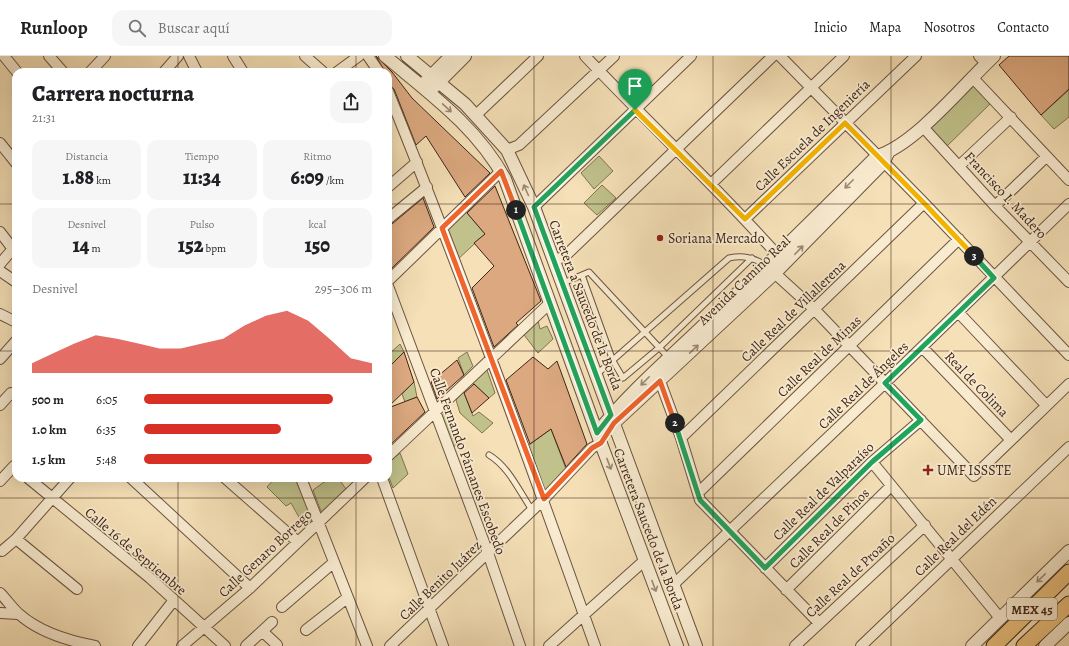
<!DOCTYPE html>
<html lang="es">
<meta charset="utf-8">
<style>
body{margin:0;font-family:Alegreya,serif;background:#f6f6f6;color:#202124;height:100vh;display:flex;flex-direction:column;font-size:15px;white-space:nowrap}
*{box-sizing:border-box;margin:0}
p{font-size:13px;color:#757577}
.icon{flex:none;width:22px;height:22px;fill:none;stroke:currentColor;stroke-width:2;stroke-linecap:round;stroke-linejoin:round}
.map{position:relative;flex:1;overflow:hidden}
.panel{position:absolute;left:12px;top:12px;width:380px;height:414px;display:flex;flex-direction:column;background:#fff;border-radius:12px;box-shadow:0 4px 16px #0002}
.panel>*{flex:none}
.pin{position:absolute;display:grid;place-items:center;width:34px;height:34px;color:#fff;margin:-41px -17px;border-radius:50% 50% 50% 0;rotate:-45deg;box-shadow:0 0 4px #0007}
.pin .icon{rotate:45deg}
.km{position:absolute;width:20px;height:20px;margin:-10px;border-radius:50%;background:#222;color:#fff;font-size:11px;line-height:20px;text-align:center}
.round{display:grid;place-items:center;flex:none;width:42px;height:42px;border-radius:12px;background:#f6f6f6}
.summary{display:flex;align-items:center;justify-content:space-between;height:68px;padding:0 20px}
h1{font-size:22px;font-weight:800;line-height:30px}
.stats{display:grid;grid-template-columns:repeat(3,1fr);gap:6px;height:68px;padding:4px 20px}
.stats div{display:grid;align-content:center;border-radius:10px;background:#f6f6f6;text-align:center}
.stats b{font-size:20px;font-weight:800}
.stats small{font-size:11px;font-weight:400}
.stats p{font-size:11px}
.chart{height:112px;padding:8px 20px}
.chart p{display:flex;justify-content:space-between}
.chart svg{width:100%;height:72px;margin-top:4px;fill:#d93025;opacity:.7}
ul{padding:0 20px;list-style:none;font-size:13px}
li{display:grid;grid-template-columns:64px 48px 1fr;align-items:center;height:30px}
li i{height:10px;border-radius:5px;background:#d93025}
header{display:flex;align-items:center;gap:24px;box-sizing:border-box;height:56px;padding:0 20px;background:#fff;border-bottom:1px solid #e0e0e0}
header strong{font-size:19px}
nav{display:flex;gap:22px;margin-inline-start:auto;font-size:14px}
.search{width:280px;height:36px;background:#f6f6f6;display:flex;align-items:center;gap:10px;box-sizing:border-box;padding:0 14px;border-radius:12px;color:#757577;font-size:15px}
.map>svg:first-child{display:block}
.green{fill:#c0c18b;stroke:#807352}
.building{fill:#dba87f;stroke:#3f2519}
.lines{fill:none;stroke-linecap:round;stroke-linejoin:round}
.service-casing{stroke:#6c5440;stroke-width:7}
.minor-casing{stroke:#6c5440;stroke-width:12}
.tertiary-casing{stroke:#6c5440;stroke-width:14}
.primary-casing{stroke:#3f2519;stroke-width:17}
.service{stroke:#f8ebd0;stroke-width:5}
.minor{stroke:#f8ebd0;stroke-width:10}
.tertiary{stroke:#f8ebd0;stroke-width:12}
.primary{stroke:#eac07c;stroke-width:15}
.oneway{stroke:#9c8874}
.split-1-casing{stroke:#fff;stroke-width:8}
.split-2-casing{stroke:#fff;stroke-width:8}
.split-3-casing{stroke:#fff;stroke-width:8}
.split-4-casing{stroke:#fff;stroke-width:8}
.split-1{stroke:#22a559;stroke-width:5}
.split-2{stroke:#f0652b;stroke-width:5}
.split-3{stroke:#22a559;stroke-width:5}
.split-4{stroke:#f5b400;stroke-width:5}
.grid{fill:none;stroke:#3f2519;stroke-width:1;stroke-opacity:0.55}
.poi-dot{fill:#8f2418;stroke:#f8ebd0;stroke-width:1.5}
.labels{text-anchor:middle;stroke-width:3.5;stroke-linejoin:round;paint-order:stroke}
.shield{fill:#f8ebd0;stroke:#766050;stroke-width:1}
.shield-label{font-size:13px;font-weight:bold;fill:#3f2519}
.street-label{font-size:14px;fill:#3f2519;stroke:#f8ebd0}
.poi-label{font-size:14px;fill:#3f2519;stroke:#f8ebd0;text-anchor:start}
</style>
<header>
<strong>Runloop</strong>
<div class="search"><svg class="icon" aria-label="search" viewBox="0 0 24 24"><circle cx="10" cy="10" r="6"/><path d="M15 15l6 6"/></svg>Buscar aquí</div>
<nav><a>Inicio</a><a>Mapa</a><a>Nosotros</a><a>Contacto</a></nav>
</header>
<div class="map">
<svg width="1069" height="590" viewBox="0 0 1069 590">
<rect width="100%" height="100%" fill="#f5e0b7"/>
<filter id="stains"><feTurbulence type="fractalNoise" baseFrequency=".005" numOctaves="4"/><feColorMatrix values="0 0 0 0 .2 0 0 0 0 .09 0 0 0 0 .02 0 0 0 .5 -.17"/></filter>
<radialGradient id="worn" r=".72"><stop offset=".6" stop-color="#630" stop-opacity="0"/><stop offset="1" stop-color="#630" stop-opacity=".3"/></radialGradient>
<path class="green" d="M 972,21 L 994,44 L 944,93 L 923,71 Z
M 1069,34 L 1069,61 L 1054,73 L 1041,59 Z
M 599,100 L 613,115 L 594,133 L 581,117 Z
M 602,129 L 616,142 L 597,159 L 584,147 Z
M 463,152 L 485,178 L 455,206 L 442,172 Z
M 537,260 L 540,273 L 547,270 L 553,283 L 538,297 L 521,275 Z
M 400,288 L 404,296 L 388,312 L 388,299 Z
M 467,296 L 473,310 L 464,319 L 458,302 Z
M 487,314 L 495,337 L 489,342 L 473,327 Z
M 414,326 L 417,341 L 405,346 L 402,338 Z
M 464,336 L 473,360 L 479,356 L 493,367 L 482,377 L 460,357 L 456,344 Z
M 449,350 L 456,371 L 452,377 L 457,387 L 450,396 L 435,356 Z
M 551,373 L 566,413 L 542,437 L 525,392 Z
M 400,397 L 408,418 L 393,432 L 388,419 L 388,407 Z
M 275,422 L 301,422 L 318,463 L 305,472 L 291,447 L 286,450 L 267,431 Z
M 330,422 L 338,422 L 346,433 L 322,458 L 313,434 Z"/>
<path class="building" d="M 376,0 L 392,16 L 412,42 L 490,117 L 465,141 L 426,80 L 416,89 L 394,33 L 388,29 L 388,16 L 385,16 Z
M 1009,0 L 1069,0 L 1069,33 L 1041,59 L 999,9 Z
M 495,130 L 541,245 L 516,267 L 518,269 L 494,291 L 472,232 L 494,210 L 474,187 L 485,178 L 467,157 Z
M 423,142 L 434,171 L 388,216 L 388,169 L 392,168 Z
M 404,296 L 414,326 L 388,351 L 388,312 Z
M 533,301 L 548,313 L 557,305 L 587,388 L 566,411 L 551,373 L 530,388 L 506,324 Z
M 457,304 L 464,319 L 437,343 L 431,326 Z
M 474,328 L 489,342 L 472,357 L 464,337 Z
M 417,341 L 425,356 L 388,391 L 388,352 Z"/>
<g class="lines">
<defs>
<path id="service" d="M 582,219 L 613,305 L 623,322 L 660,291 L 752,202
M 563,227 L 589,216 L 669,302
M 597,318 L 729,202 C 744,199 753,202 766,209
M 489,399 C 509,411 519,435 532,454"/>
<path id="minor" d="M 4,0 L 17,16
M 49,0 L 63,16
M 189,0 L 197,16
M 233,0 L 243,16
M 305,0 L 323,16
M 368,0 L 379,16
M 585,0 C 650,69 719,133 782,204
M 780,0 L 924,147 L 1069,299
M 979,0 L 986,7
M 90,16 L 105,0
M 164,16 L 178,0
M 337,16 L 359,0
M 972,21 L 1069,124
M 388,35 C 462,218 529,404 595,590
M 476,59 L 538,0
M 923,71 L 995,150 L 1069,226
M 0,87 L 16,107
M 507,94 L 519,89 L 614,0
M 959,110 L 1011,61
M 711,128 L 844,0
M 388,131 L 417,106
M 995,150 L 1046,101
M 534,151 L 691,0
M 388,163 L 427,131
M 745,163 L 916,0
M 0,176 L 13,193
M 553,204 L 564,201 L 773,0
M 0,208 L 16,189
M 769,212 L 814,253 L 974,420 L 1069,328
M 0,215 L 16,226
M 388,225 L 501,115
M 388,230 L 488,497 L 520,590
M 958,256 L 1046,349
M 0,258 L 16,266
M 922,291 L 1011,384
M 0,303 L 16,285
M 660,325 L 681,382 L 700,444 L 819,567
M 0,349 L 11,337
M 681,382 L 924,147
M 388,400 L 550,247
M 872,406 L 1000,562
M 28,422 L 150,522 L 225,590
M 131,422 L 250,532
M 225,422 L 298,486
M 301,422 L 367,590
M 382,422 L 443,590
M 0,425 L 14,410
M 698,437 L 959,183
M 16,483 L 77,533
M 2,495 L 16,483 L 70,422
M 765,512 L 872,406 L 921,364
M 674,528 L 885,327 L 1069,148
M 786,534 L 891,430
M 0,537 C 7,544 12,552 19,558 C 39,576 69,585 95,590
M 282,551 L 333,507
M 0,557 L 18,558
M 306,574 L 347,542
M 262,575 L 277,589
M 138,590 L 174,544
M 182,590 L 250,532 L 365,422
M 246,590 L 272,566
M 390,590 L 544,443 L 592,392 L 601,387
M 549,590 L 645,504
M 795,590 L 925,469
M 861,590 L 1069,391"/>
<path id="tertiary" d="M 385,0 C 429,37 477,71 505,123 L 597,377 L 677,590
M 407,0 L 465,48 L 507,94 L 534,151 L 696,590
M 426,25 L 451,0
M 434,31 L 465,0
M 610,373 L 614,367 L 776,216 L 883,107 L 888,97
M 597,377 C 630,335 672,300 710,263 C 767,210 822,155 877,100 C 915,89 964,28 994,0
M 972,590 L 1069,495
M 1045,590 L 1069,567"/>
<path id="primary" d="M 994,590 L 1069,516
M 1024,590 L 1069,548"/>
</defs>
<use href="#service" class="service-casing"/>
<use href="#minor" class="minor-casing"/>
<use href="#tertiary" class="tertiary-casing"/>
<use href="#primary" class="primary-casing"/>
<use href="#service" class="service"/>
<use href="#minor" class="minor"/>
<use href="#tertiary" class="tertiary"/>
<use href="#primary" class="primary"/>
</g>
<defs><path id="oneway-shaft" d="M-6 0H5M1.5-3L5.5 0L1.5 3" fill="none" stroke-width="1.6" stroke-linecap="round" stroke-linejoin="round"/></defs>
<g class="oneway">
<use href="#oneway-shaft" transform="translate(447 52) rotate(43)"/>
<use href="#oneway-shaft" transform="translate(849 128) rotate(135)"/>
<use href="#oneway-shaft" transform="translate(526 134) rotate(-114)"/>
<use href="#oneway-shaft" transform="translate(799 194) rotate(-46)"/>
<use href="#oneway-shaft" transform="translate(694 293) rotate(-43)"/>
<use href="#oneway-shaft" transform="translate(645 325) rotate(135)"/>
<use href="#oneway-shaft" transform="translate(609 408) rotate(69)"/>
<use href="#oneway-shaft" transform="translate(1041 522) rotate(136)"/>
<use href="#oneway-shaft" transform="translate(654 530) rotate(69)"/>
</g>
<g class="lines">
<defs>
<path id="split-1" d="M 516,154 L 597,377 L 611,359 L 534,151 L 635,54"/>
<path id="split-2" d="M 516,154 L 501,115 L 442,172 L 544,443 L 592,392 L 601,387 L 614,367 L 660,325 L 675,367"/>
<path id="split-3" d="M 675,367 L 700,444 L 765,512 L 872,406 L 921,364 L 885,327 L 994,222 L 974,200"/>
<path id="split-4" d="M 635,54 L 745,163 L 845,67 L 924,147 L 974,200"/>
</defs>
<use href="#split-1" class="split-1-casing"/>
<use href="#split-2" class="split-2-casing"/>
<use href="#split-3" class="split-3-casing"/>
<use href="#split-4" class="split-4-casing"/>
<use href="#split-1" class="split-1"/>
<use href="#split-2" class="split-2"/>
<use href="#split-3" class="split-3"/>
<use href="#split-4" class="split-4"/>
</g>
<path class="grid" d="M 178,0 L 178,16M 356,0 L 356,16M 534,0 L 534,590M 713,0 L 713,590M 891,0 L 891,590M 0,148 L 16,148M 388,148 L 1069,148M 0,295 L 16,295M 388,295 L 1069,295M 178,422 L 178,590M 356,422 L 356,590M 0,442 L 1069,442"/>
<g class="poi-dot">
<circle cx="660" cy="182" r="4"/>
<path d="M926 408h4v4h4v4h-4v4h-4v-4h-4v-4h4z"/>
</g>
<g class="labels">
<rect class="shield" x="1007" y="542" width="50" height="22" rx="3"/>
<g class="shield-label">
<text x="1032" y="558">MEX 45</text>
</g>
<g class="street-label">
<text transform="translate(812 79) rotate(-44)" y="5">Calle Escuela de Ingeniería</text>
<text transform="translate(1006 139) rotate(47)" y="5">Francisco I. Madero</text>
<text transform="translate(744 224) rotate(-44)" y="5">Avenida Camino Real</text>
<text transform="translate(586 249) rotate(69)" y="5">Carretera a Saucedo de la Borda</text>
<text transform="translate(793 255) rotate(-44)" y="5">Calle Real de Villallerena</text>
<text transform="translate(819 300) rotate(-44)" y="5">Calle Real de Minas</text>
<text transform="translate(977 328) rotate(46)" y="5">Real de Colima</text>
<text transform="translate(863 329) rotate(-44)" y="5">Calle Real de Ángeles</text>
<text transform="translate(468 405) rotate(70)" y="5">Calle Fernando Pámanes Escobedo</text>
<text transform="translate(823 435) rotate(-44)" y="5">Calle Real de Valparaíso</text>
<text transform="translate(829 472) rotate(-45)" y="5">Calle Real de Pinos</text>
<text transform="translate(649 473) rotate(69)" y="5">Carretera Saucedo de la Borda</text>
<text transform="translate(955 480) rotate(-44)" y="5">Calle Real del Edén</text>
<text transform="translate(136 495) rotate(40)" y="5">Calle 16 de Septiembre</text>
<text transform="translate(265 497) rotate(-43)" y="5">Calle Genaro Borrego</text>
<text transform="translate(850 519) rotate(-43)" y="5">Calle Real de Proaño</text>
<text transform="translate(440 524) rotate(-44)" y="5">Calle Benito Juárez</text>
</g>
<g class="poi-label">
<text x="668" y="187">Soriana Mercado</text>
<text x="937" y="419">UMF ISSSTE</text>
</g>
</g>
<rect width="100%" height="100%" filter="url(#stains)"/>
<rect width="100%" height="100%" fill="url(#worn)"/>
</svg>
<div class="pin" style="left:635px;top:54px;background:#1e9e55"><svg class="icon" aria-label="arrive" viewBox="0 0 24 24"><path d="M6 21V4h12l-3 4 3 4H6"/></svg></div>
<b class="km" style="left:516px;top:154px">1</b>
<b class="km" style="left:675px;top:367px">2</b>
<b class="km" style="left:974px;top:200px">3</b>
<section class="panel">
<div class="summary"><div><h1>Carrera nocturna</h1><p>21:31</p></div><a class="round"><svg class="icon" aria-label="share" viewBox="0 0 24 24"><path d="M12 15V3M7 8l5-5 5 5M5 13v7h14v-7"/></svg></a></div>
<div class="stats">
<div><p>Distancia</p><b>1.88<small> km</small></b></div>
<div><p>Tiempo</p><b>11:34</b></div>
<div><p>Ritmo</p><b>6:09<small> /km</small></b></div>
</div>
<div class="stats">
<div><p>Desnivel</p><b>14<small> m</small></b></div>
<div><p>Pulso</p><b>152<small> bpm</small></b></div>
<div><p>kcal</p><b>150</b></div>
</div>
<div class="chart"><p><span>Desnivel</span>295–306 m</p>
<svg viewBox="0 0 160 44" preserveAspectRatio="none"><path d="M0 44V38L10 32L20 26L30 21L40 23L50 26L60 29L70 29L80 26L90 23L100 15L110 9L120 6L130 12L140 23L150 35L160 38V44z"/></svg>
</div>
<ul>
<li><b>500 m</b>6:05<i style="width:83%"></i></li>
<li><b>1.0 km</b>6:35<i style="width:60%"></i></li>
<li><b>1.5 km</b>5:48<i style="width:100%"></i></li>
</ul>
</section>
</div>
